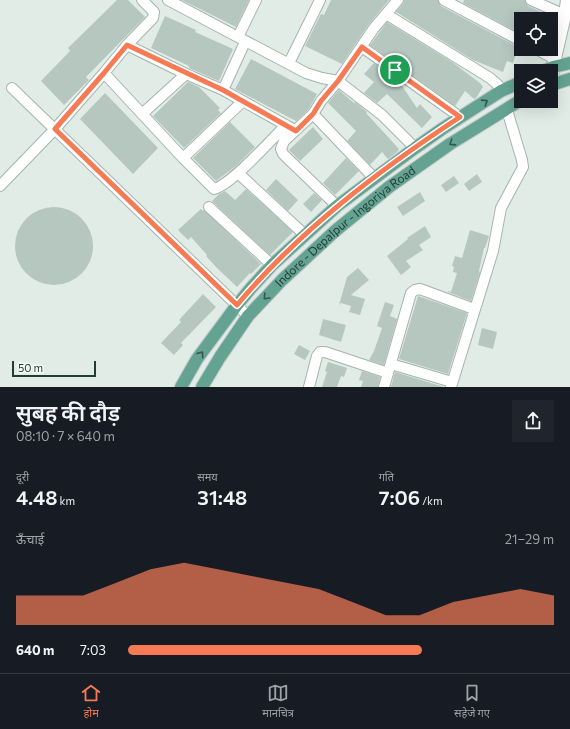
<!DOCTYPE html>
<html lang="hi">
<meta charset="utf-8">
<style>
body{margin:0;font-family:Commissioner,"Noto Sans Devanagari",sans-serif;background:#20242c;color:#f1f3f6;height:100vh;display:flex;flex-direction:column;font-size:15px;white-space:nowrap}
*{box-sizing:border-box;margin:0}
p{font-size:13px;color:#9ea1a6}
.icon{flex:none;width:22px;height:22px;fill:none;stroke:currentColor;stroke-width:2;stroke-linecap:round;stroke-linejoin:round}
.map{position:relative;height:387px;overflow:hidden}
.details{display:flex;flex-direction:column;background:#171b24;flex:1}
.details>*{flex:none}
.fabs{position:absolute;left:514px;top:12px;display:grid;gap:8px}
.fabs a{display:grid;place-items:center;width:44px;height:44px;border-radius:0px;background:#171b24;box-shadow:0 4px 16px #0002;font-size:20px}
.scale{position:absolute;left:12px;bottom:10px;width:84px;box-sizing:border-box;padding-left:4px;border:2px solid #213e36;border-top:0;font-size:11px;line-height:14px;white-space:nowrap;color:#213e36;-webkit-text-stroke:3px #f2f9f5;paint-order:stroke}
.pin{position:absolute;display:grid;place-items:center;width:34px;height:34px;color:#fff;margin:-17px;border:2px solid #fff;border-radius:50%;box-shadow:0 1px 4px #0007}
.round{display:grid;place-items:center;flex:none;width:42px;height:42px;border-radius:0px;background:#20242c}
.overview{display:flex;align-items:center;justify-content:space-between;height:68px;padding:0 16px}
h1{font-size:22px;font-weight:600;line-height:30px}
.figures{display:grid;grid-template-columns:repeat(3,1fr);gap:6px;height:68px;padding:4px 16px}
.figures div{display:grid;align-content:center}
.figures b{font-size:20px;font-weight:600}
.figures small{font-size:11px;font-weight:400}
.figures p{font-size:11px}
.chart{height:112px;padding:8px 16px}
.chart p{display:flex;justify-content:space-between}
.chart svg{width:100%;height:72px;margin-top:4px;fill:#f67b55;opacity:.7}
ul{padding:0 16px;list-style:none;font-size:13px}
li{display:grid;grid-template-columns:64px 48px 1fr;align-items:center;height:30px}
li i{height:10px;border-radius:5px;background:#f67b55}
.dock{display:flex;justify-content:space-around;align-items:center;height:56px;border-top:1px solid #363941;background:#171b24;font-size:11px;color:#9ea1a6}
.dock a{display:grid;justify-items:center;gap:2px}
.dock .current{color:#f67b55}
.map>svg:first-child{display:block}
.building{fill:#b6c7c0}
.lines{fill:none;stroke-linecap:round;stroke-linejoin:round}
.minor-casing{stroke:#a4b4ae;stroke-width:12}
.tertiary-casing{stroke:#a4b4ae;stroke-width:14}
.primary-casing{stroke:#c1c9c7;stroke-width:14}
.minor{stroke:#fff;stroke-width:10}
.tertiary{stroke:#fff;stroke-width:12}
.primary{stroke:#64a392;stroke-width:12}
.oneway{stroke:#32574d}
.route-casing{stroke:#fff;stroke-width:8}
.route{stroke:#f67b55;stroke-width:5}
.labels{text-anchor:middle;stroke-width:3;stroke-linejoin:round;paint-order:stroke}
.street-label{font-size:12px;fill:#213e36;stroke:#f2f9f5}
</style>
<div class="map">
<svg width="570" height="387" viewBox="0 0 570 387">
<rect width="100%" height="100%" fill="#e1ece7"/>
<path class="building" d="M 117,0 L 128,0 L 145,17 L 86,77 L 89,80 L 64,105 L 41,81 L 70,51 L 68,48 Z
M 182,0 L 249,0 L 236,27 Z
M 331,0 L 389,0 L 369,24 L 342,64 L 305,46 L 321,14 L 324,15 Z
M 404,0 L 438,0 L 441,6 L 518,47 L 513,63 L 507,61 L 503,72 L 473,60 L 396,12 L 403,4 Z
M 464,0 L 525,0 L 526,3 L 528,6 L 550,16 L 549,19 L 521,19 L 521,34 L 463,3 Z
M 165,16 L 196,30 L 195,32 L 233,49 L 219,81 L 189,68 L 189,66 L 151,48 Z
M 387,22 L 452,62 L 480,83 L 483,87 L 476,98 L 474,99 L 465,91 L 455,106 L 370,45 Z
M 251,59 L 317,94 L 308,110 L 296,121 L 235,89 Z
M 374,63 L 398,80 L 417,108 L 420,104 L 432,117 L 422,128 L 387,94 L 377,103 L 364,93 L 374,82 L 364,74 Z
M 188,82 L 199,87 L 220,108 L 218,110 L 221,113 L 184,148 L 153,116 Z
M 339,90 L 354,103 L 355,102 L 367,112 L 366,113 L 399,149 L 397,152 L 388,159 L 382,152 L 370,165 L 347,141 L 356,131 L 328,103 Z
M 105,93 L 158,148 L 133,174 L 80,119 Z
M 230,122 L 255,147 L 236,166 L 216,181 L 193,158 Z
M 313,127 L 323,139 L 300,161 L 289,150 Z
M 346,158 L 359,171 L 335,195 L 323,183 Z
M 477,174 L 482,182 L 469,191 L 464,184 Z
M 454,176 L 459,183 L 446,192 L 441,185 Z
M 276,179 L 298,200 L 288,211 L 266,190 Z
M 246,189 L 293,232 L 270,255 L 212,201 L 219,194 L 225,191 L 235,200 Z
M 420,192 L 425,201 L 403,216 L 397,207 Z
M 314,193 L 322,200 L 311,212 L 303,204 Z
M15 246a39 39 0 1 1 78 0a39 39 0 1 1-78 0Z
M 201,209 L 203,211 L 204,210 L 261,264 L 251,274 L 250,273 L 237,287 L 217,268 L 206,256 L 207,255 L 191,237 L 188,240 L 178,230 Z
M 425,226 L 431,237 L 419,245 L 423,250 L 406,261 L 411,267 L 401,275 L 387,256 L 408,239 L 407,238 Z
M 470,230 L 489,236 L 485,248 L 484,248 L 479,271 L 480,272 L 471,301 L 448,292 L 448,291 L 451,292 L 457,273 L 453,272 L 454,267 L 452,266 L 455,256 L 462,258 Z
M 358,268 L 369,280 L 351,295 L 365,299 L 360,315 L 349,312 L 351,306 L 341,303 L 339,305 L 347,277 Z
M 203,294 L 216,307 L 181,343 L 183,345 L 174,355 L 161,343 L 181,322 L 179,320 Z
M 418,296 L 467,313 L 448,374 L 399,359 Z
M 385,302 L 394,305 L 390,316 L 397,319 L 384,365 L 369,360 L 374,351 L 382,328 L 377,326 Z
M 323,319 L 346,325 L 341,342 L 319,335 Z
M 482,328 L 497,332 L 493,349 L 478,345 Z
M 299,345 L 310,351 L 305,360 L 294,354 Z
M 328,362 L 347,368 L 344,377 L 341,376 L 337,387 L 322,387 L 327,372 L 325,371 Z
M 362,371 L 380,377 L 378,387 L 361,387 L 363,381 L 359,380 Z
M 395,372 L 444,387 L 391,387 Z"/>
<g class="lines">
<defs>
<path id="minor" d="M 168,0 L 306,73 L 322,78 L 338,81 L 382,115 L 415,148
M 444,0 L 521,41
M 531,0 L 565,15
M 386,14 L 490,78 L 498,85 L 501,91
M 238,37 L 256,0
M 127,45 L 186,74 L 223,90 L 291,128
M 362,47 L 460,117
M 536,49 L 555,59
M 289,63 L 320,0
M 104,73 L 183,158 L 214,189 C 232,184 271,140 286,125
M 12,88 L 248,316
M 223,90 L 245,42
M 142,114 L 186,74
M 313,114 L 374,178
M 183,158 L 243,101
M 238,173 L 305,235
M 0,186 L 55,129 L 104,73 L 127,45 L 153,18 L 154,12 L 142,0
M 337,206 L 283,154 L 281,149 L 284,141 L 313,114 L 321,101 L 338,81 L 374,28 L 398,0
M 209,207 L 272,265
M 391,364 L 452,382
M 309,387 L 317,356 L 320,352 L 325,352 L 388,373
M 384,387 L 411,293 L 415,290 L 420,289 L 474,309
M 451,387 L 493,251 L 501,208 L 523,167 L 522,160 L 507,110"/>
<path id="tertiary" d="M 552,84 L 553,67 L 565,15 L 567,0"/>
<g id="primary">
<path d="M 544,71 L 553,67 L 570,63"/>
<path d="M 551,85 L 570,79"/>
<path d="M 181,387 L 197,359 L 237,305 L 251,288 L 272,265 L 337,206 L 415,148 L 442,129 L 501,91 L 521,82"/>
<path id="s1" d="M 202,387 L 220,357 L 248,316 L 282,280 L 335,231 L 389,187 L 450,144 L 521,100"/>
</g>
</defs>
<use href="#minor" class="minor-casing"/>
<use href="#tertiary" class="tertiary-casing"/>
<use href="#primary" class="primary-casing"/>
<use href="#minor" class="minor"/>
<use href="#tertiary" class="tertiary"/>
<use href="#primary" class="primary"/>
</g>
<defs><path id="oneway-chevron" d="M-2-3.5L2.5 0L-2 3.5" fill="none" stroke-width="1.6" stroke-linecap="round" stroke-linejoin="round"/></defs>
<g class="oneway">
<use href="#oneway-chevron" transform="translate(485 102) rotate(-33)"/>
<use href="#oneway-chevron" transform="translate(452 143) rotate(147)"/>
<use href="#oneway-chevron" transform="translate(266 297) rotate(133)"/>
<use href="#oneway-chevron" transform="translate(201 354) rotate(-54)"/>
</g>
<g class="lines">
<defs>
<path id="route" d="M 127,45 L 223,90 L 296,131 L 313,114 L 321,101 L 338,81 L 362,47 L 460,117 C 379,170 299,231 237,305 L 55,129 L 104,73 Z"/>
</defs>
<use href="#route" class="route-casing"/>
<use href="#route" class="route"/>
</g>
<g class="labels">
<g class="street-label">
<text dy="4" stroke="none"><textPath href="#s1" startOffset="217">Indore - Depalpur - Ingoriya Road</textPath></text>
</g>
</g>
</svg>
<div class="fabs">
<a><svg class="icon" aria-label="locate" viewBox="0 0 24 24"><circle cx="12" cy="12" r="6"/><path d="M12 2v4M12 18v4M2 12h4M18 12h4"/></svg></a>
<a><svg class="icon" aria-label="layers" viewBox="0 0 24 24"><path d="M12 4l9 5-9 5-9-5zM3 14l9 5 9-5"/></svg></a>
</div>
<div class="scale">50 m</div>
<div class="pin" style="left:395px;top:70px;background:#1e9e55"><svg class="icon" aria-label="arrive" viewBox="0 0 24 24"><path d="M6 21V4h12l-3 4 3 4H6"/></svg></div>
</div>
<section class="details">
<div class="overview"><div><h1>सुबह की दौड़</h1><p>08:10 · 7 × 640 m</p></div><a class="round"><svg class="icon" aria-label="share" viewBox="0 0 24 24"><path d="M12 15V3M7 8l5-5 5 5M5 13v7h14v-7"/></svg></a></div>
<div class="figures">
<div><p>दूरी</p><b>4.48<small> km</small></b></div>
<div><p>समय</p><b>31:48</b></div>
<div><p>गति</p><b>7:06<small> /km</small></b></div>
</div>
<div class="chart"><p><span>ऊँचाई</span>21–29 m</p>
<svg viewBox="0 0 160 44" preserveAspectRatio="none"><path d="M0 44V26L10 26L20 26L30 18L40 10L50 6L60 10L70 14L80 18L90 22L100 30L110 38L120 38L130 30L140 26L150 22L160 26V44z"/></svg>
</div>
<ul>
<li><b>640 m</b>7:03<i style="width:69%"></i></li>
</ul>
</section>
<nav class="dock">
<a class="current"><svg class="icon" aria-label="home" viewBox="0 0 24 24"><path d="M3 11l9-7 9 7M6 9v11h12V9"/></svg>होम</a>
<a><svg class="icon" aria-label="map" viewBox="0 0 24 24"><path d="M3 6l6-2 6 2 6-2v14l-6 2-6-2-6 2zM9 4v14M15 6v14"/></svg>मानचित्र</a>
<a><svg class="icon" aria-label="saved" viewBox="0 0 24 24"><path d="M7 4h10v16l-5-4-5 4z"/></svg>सहेजे गए</a>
</nav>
